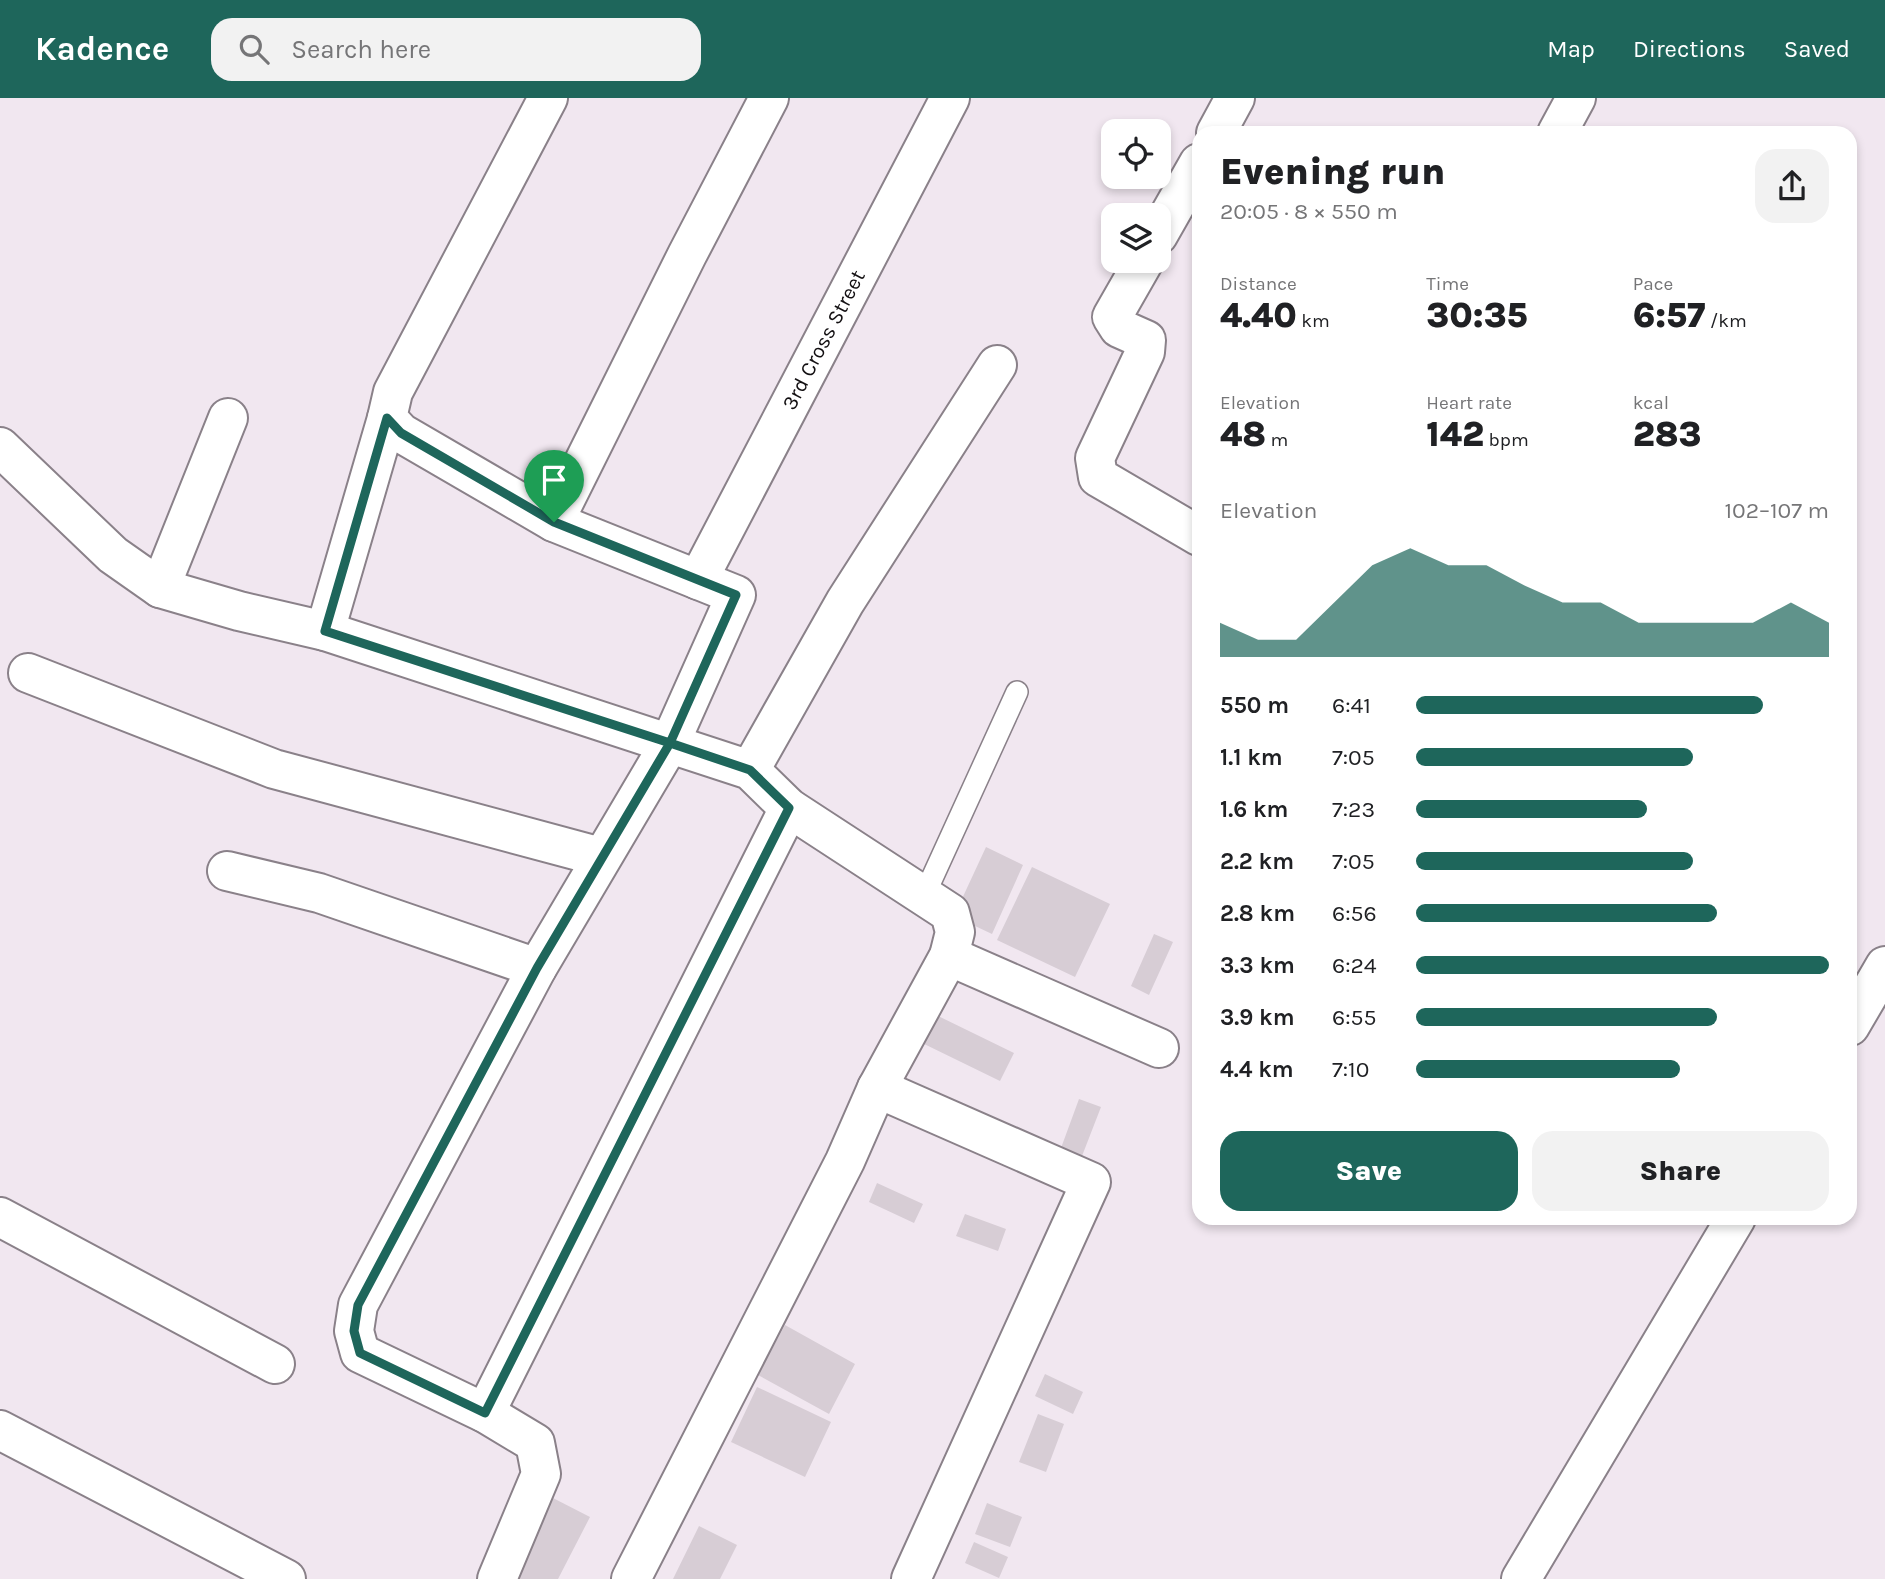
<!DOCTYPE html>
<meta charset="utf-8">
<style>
body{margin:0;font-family:Karla,sans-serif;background:#f2f2f2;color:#202124;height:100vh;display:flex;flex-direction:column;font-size:26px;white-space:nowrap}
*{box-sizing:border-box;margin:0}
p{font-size:23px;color:#757577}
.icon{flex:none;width:38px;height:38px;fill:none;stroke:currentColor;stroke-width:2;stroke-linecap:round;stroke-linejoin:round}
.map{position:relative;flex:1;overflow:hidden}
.panel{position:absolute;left:1192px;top:28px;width:665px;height:1099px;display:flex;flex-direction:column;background:#fff;border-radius:21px;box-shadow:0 4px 10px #0003}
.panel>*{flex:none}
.controls{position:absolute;left:1101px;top:21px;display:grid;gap:14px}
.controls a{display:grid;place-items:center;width:70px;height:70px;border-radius:14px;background:#fff;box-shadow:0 4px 10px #0003;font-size:35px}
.pin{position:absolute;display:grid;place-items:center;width:60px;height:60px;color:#fff;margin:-72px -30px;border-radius:50% 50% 50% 0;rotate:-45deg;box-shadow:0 0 7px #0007}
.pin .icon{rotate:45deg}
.round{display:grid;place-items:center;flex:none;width:74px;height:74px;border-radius:21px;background:#f2f2f2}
.head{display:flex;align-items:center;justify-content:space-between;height:119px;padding:0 28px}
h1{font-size:38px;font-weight:800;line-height:52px}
.metrics{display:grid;grid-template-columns:repeat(3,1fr);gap:10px;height:119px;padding:7px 28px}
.metrics div{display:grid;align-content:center}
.metrics b{font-size:35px;font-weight:800}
.metrics small{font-size:19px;font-weight:400}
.metrics p{font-size:19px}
.chart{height:196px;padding:14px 28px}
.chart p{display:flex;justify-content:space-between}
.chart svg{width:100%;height:126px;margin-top:7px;fill:#1e665b;opacity:.7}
.action{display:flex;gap:14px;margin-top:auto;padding:14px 28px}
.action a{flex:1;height:80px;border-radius:21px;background:#1e665b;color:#fff;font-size:28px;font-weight:800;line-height:80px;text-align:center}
.action a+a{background:#f2f2f2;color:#202124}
ul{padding:0 28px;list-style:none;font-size:23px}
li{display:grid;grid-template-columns:112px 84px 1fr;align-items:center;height:52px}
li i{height:18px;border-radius:9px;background:#1e665b}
header{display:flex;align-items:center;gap:42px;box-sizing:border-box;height:98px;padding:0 35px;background:#1e665b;color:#fff}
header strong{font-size:33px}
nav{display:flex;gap:38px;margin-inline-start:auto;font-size:24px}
.search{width:490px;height:63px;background:#f2f2f2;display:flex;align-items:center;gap:18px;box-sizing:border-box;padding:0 24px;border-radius:21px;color:#757577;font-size:26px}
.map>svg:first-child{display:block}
.building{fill:#d7cdd5}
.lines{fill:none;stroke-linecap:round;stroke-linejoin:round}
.lane-casing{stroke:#8a8189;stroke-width:24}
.street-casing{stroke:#8a8189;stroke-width:42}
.lane{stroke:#fff;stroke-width:21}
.street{stroke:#fff;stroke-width:38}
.route-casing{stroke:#fff;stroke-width:14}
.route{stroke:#1e665b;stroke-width:9}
.labels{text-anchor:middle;stroke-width:5;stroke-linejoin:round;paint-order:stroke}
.street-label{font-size:21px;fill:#120f11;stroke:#fff}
</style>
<header>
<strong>Kadence</strong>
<div class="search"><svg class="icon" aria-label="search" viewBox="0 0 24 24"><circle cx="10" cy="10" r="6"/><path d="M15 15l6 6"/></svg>Search here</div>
<nav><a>Map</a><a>Directions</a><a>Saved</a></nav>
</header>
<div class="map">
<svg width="1885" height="1481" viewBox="0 0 1885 1481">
<rect width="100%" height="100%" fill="#f1e7f0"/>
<path class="building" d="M 986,749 L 1023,767 L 992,836 L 954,818 Z
M 1032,769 L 1110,806 L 1075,879 L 997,842 Z
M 1154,836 L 1173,844 L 1149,897 L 1131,888 Z
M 932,915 L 1014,955 L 1000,983 L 918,943 Z
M 1079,1001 L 1101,1009 L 1082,1058 L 1061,1050 Z
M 877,1085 L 923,1106 L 914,1125 L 869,1104 Z
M 965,1116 L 1006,1131 L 998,1153 L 956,1138 Z
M 785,1227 L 855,1266 L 829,1316 L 758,1277 Z
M 1045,1276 L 1083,1294 L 1073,1316 L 1035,1298 Z
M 757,1289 L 831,1324 L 805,1379 L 731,1344 Z
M 1038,1316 L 1064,1326 L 1046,1374 L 1019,1364 Z
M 551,1399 L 590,1419 L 558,1481 L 510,1481 Z
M 987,1405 L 1022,1419 L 1010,1449 L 975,1436 Z
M 699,1428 L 737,1447 L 720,1481 L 673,1481 Z
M 974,1444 L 1008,1459 L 999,1480 L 965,1465 Z"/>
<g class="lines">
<defs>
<path id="lane" d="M 923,800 L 1017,594"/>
<g id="street">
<path d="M 1216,35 L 1235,0"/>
<path d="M 1557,35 L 1576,0"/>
<path d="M 1158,137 L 1199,65"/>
<path d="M 1144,163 L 1112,219 L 1119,230 L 1146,242 L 1145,254 L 1095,360 L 1098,379 L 1199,438"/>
<path d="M 0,349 L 113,457 L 160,490 L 239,513 L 325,533 L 750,672 L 789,710 L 950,815 L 955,834 L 949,858 L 877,990 L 845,1063 L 631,1481"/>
<path d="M 554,424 L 687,157 L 769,0"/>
<path id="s1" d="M 698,482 L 950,0"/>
<path d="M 160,490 L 228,320"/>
<path d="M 325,533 L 387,320"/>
<path d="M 28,575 L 274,671 L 601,759"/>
<path d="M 750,672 L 845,504 L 997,267"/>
<path d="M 227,773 L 319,795 L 537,870"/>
<path d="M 949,858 L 1159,950"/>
<path d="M 1850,928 L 1885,868"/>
<path d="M 877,990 L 1091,1084 L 911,1481"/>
<path d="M 0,1119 L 275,1266"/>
<path d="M 485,1315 L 789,710"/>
<path d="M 0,1332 L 286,1481"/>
<path d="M 497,1481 L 541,1376 L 535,1345 L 485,1315 L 360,1255 L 354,1233 L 358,1207 L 537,870 L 670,645 L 736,497 L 554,424 L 401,335 L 387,320 L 393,294 L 548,0"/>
<path d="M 1521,1481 L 1736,1120"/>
</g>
</defs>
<use href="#lane" class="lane-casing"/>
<use href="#street" class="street-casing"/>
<use href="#lane" class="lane"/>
<use href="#street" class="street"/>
</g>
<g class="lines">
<defs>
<path id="route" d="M 554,424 L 736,497 L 670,645 L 750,672 L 789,710 L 485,1315 L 360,1255 L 354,1233 L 358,1207 L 537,870 L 670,645 L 325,533 L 387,320 L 401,335 L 554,424"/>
</defs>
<use href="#route" class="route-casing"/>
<use href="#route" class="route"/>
</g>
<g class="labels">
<g class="street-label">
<text dy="7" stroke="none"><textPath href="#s1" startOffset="271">3rd Cross Street</textPath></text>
</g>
</g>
</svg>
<div class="controls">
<a><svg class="icon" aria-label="locate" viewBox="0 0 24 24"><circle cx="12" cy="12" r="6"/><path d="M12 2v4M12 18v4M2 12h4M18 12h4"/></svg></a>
<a><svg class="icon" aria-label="layers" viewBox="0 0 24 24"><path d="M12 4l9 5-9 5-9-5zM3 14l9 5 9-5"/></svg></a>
</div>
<div class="pin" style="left:554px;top:424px;background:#1e9e55"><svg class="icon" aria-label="arrive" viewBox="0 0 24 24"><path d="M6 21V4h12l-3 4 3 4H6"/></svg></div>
<section class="panel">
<div class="head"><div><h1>Evening run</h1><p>20:05 · 8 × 550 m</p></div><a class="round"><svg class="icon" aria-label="share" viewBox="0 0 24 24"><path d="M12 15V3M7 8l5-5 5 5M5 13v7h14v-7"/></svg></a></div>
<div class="metrics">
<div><p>Distance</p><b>4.40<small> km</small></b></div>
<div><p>Time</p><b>30:35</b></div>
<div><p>Pace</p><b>6:57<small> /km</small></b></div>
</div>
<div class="metrics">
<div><p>Elevation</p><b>48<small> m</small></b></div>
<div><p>Heart rate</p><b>142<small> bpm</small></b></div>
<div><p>kcal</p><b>283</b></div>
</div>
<div class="chart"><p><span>Elevation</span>102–107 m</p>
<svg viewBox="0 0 160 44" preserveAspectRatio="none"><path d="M0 44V32L10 38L20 38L30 25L40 12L50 6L60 12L70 12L80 19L90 25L100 25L110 32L120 32L130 32L140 32L150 25L160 32V44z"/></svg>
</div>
<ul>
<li><b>550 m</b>6:41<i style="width:84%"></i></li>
<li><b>1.1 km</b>7:05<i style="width:67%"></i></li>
<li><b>1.6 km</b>7:23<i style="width:56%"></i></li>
<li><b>2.2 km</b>7:05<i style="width:67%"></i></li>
<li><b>2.8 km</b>6:56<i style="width:73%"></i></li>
<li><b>3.3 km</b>6:24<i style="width:100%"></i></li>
<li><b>3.9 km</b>6:55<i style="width:73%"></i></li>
<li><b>4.4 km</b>7:10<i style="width:64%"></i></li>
</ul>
<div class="action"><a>Save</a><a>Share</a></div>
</section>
</div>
